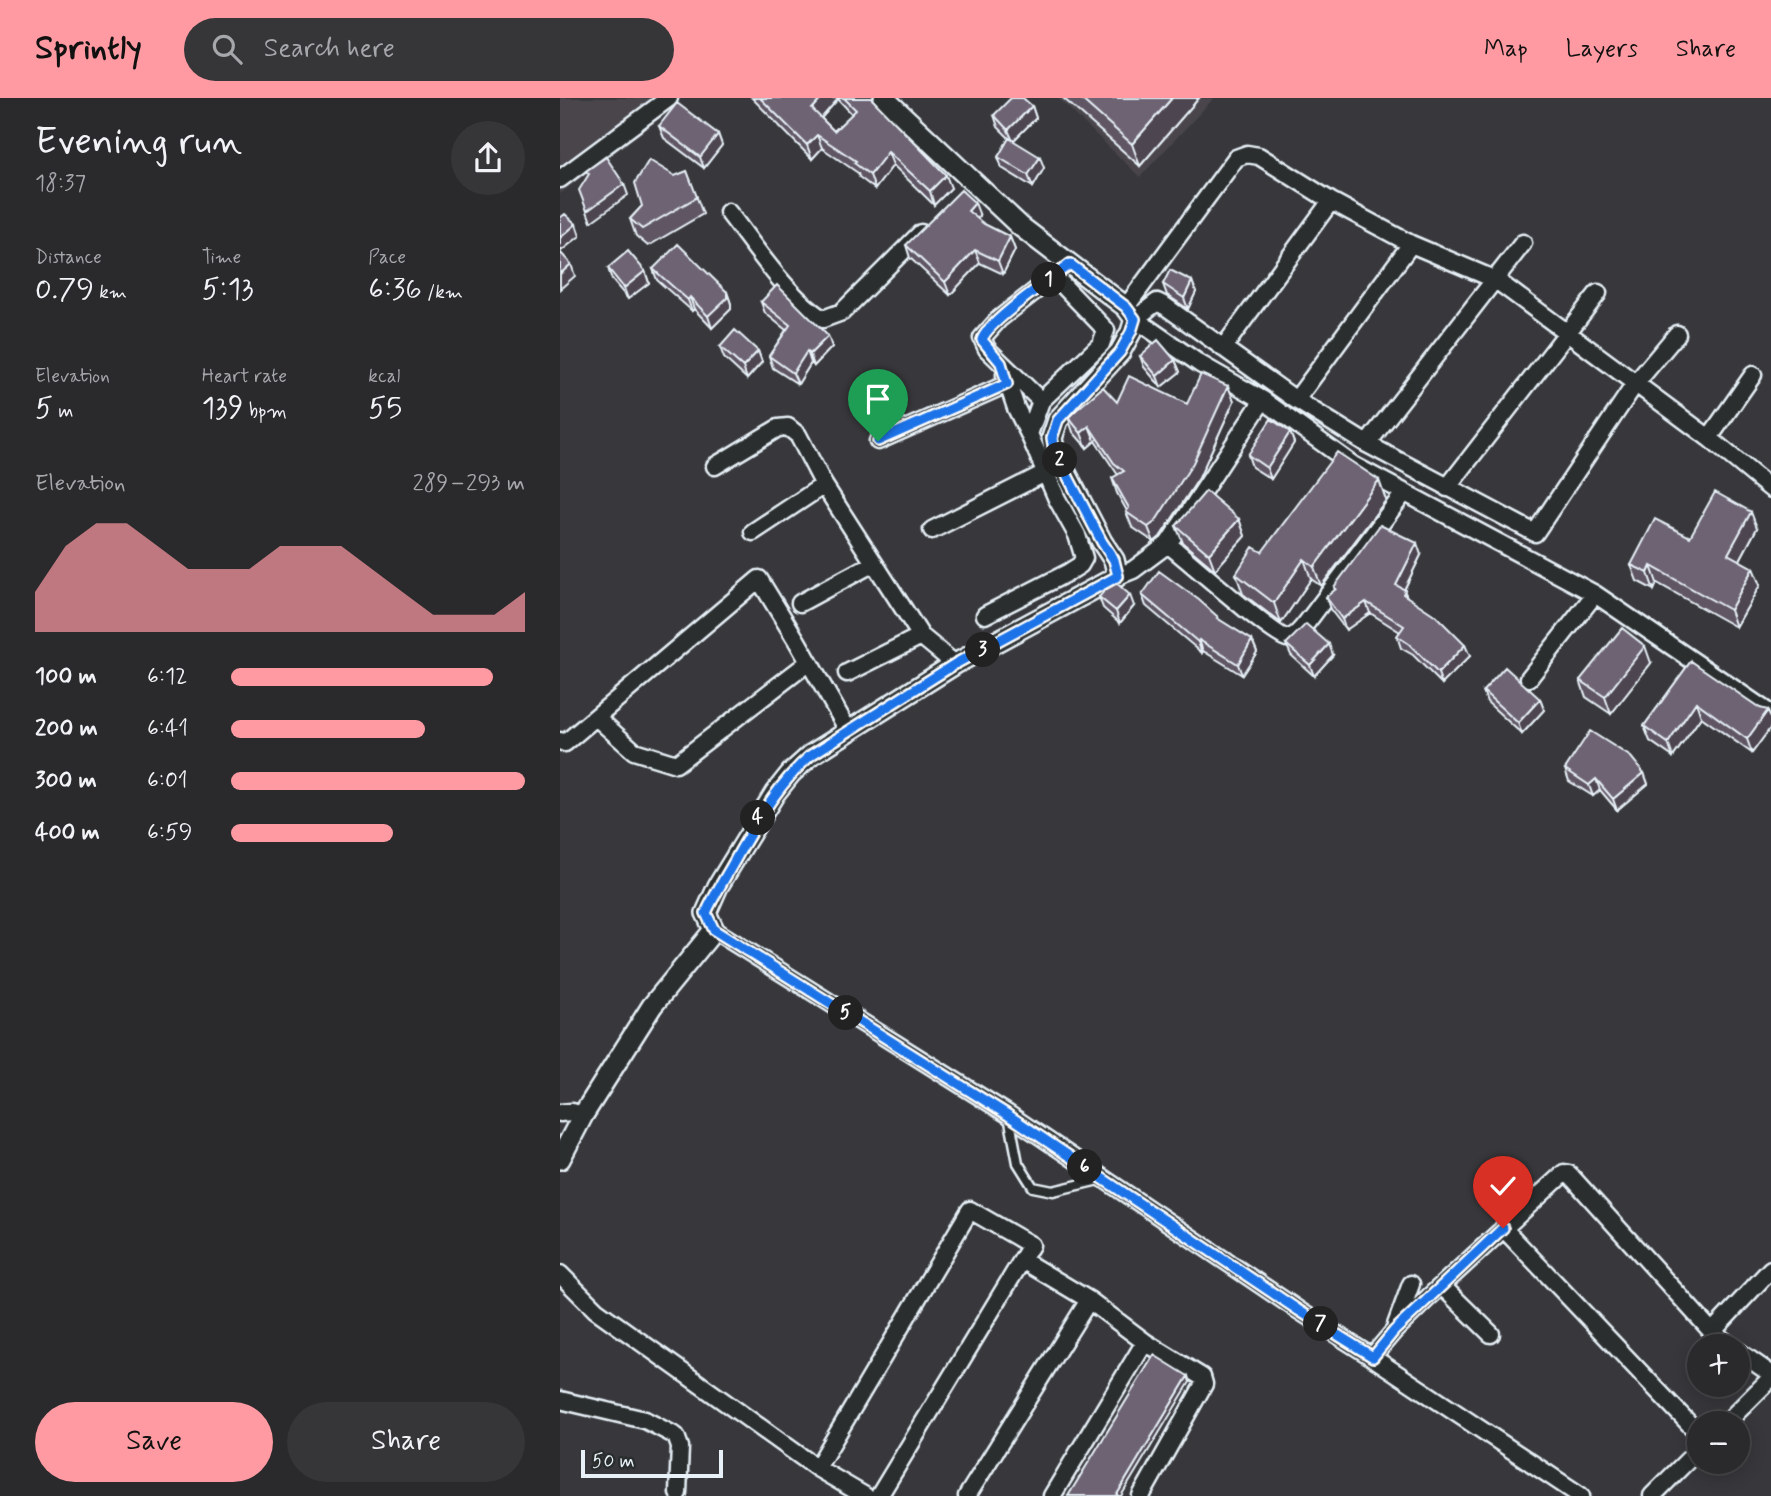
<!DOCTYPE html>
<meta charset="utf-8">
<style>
body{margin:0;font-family:Mynerve,sans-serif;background:#363639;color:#f1f3f6;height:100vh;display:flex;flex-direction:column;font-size:26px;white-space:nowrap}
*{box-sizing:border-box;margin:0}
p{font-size:23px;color:#a5a7aa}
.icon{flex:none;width:38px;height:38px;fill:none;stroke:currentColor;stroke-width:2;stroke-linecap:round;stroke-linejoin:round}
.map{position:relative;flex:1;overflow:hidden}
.side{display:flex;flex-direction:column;background:#2a2a2d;width:560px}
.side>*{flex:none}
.controls{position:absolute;left:1127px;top:1236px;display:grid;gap:14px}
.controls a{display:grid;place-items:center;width:63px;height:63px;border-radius:50%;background:#2a2a2d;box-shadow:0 4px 18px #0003,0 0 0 2px #464649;font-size:35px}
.scale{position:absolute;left:21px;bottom:18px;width:142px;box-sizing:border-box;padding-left:7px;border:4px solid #e8f1f8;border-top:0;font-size:19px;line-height:24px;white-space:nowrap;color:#e8f1f8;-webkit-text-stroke:5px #2a2d2e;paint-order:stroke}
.pin{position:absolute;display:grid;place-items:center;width:60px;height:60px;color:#fff;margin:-72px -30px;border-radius:50% 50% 50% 0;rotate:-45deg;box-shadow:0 0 7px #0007}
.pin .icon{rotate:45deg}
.km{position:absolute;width:35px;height:35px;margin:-18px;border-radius:50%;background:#222;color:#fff;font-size:19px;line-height:35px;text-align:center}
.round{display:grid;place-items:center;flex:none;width:74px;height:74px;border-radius:37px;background:#363639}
.summary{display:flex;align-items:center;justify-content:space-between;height:119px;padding:0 35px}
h1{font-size:38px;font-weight:600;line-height:52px}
.metrics{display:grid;grid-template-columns:repeat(3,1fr);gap:10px;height:119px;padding:7px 35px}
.metrics div{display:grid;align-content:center}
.metrics b{font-size:30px;font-weight:600}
.metrics small{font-size:19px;font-weight:400}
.metrics p{font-size:19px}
.chart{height:196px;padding:14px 35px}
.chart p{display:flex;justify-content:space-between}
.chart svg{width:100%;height:126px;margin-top:7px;fill:#ff9aa2;opacity:.7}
.button{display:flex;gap:14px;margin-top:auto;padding:14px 35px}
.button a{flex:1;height:80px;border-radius:42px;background:#ff9aa2;color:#111;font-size:28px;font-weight:600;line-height:80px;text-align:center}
.button a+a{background:#363639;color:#f1f3f6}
ul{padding:0 35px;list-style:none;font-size:23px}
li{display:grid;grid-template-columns:112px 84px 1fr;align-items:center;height:52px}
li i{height:18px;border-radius:9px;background:#ff9aa2}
header{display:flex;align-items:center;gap:42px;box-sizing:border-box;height:98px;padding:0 35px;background:#ff9aa2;color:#111}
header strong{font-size:33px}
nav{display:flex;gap:38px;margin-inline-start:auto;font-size:24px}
.search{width:490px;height:63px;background:#363639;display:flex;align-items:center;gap:18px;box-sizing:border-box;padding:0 24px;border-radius:38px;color:#a5a7aa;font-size:26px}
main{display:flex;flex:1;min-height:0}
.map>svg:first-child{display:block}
.built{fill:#48454c}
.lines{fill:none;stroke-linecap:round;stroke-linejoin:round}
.service-casing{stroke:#e8f1f8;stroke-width:13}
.minor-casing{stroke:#e8f1f8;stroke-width:21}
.tertiary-casing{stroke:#e8f1f8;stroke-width:24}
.service{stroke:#2a2d2e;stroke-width:8}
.minor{stroke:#2a2d2e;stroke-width:16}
.tertiary{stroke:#2a2d2e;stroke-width:19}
.wall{fill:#5f5563;stroke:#e8f1f8;stroke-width:2;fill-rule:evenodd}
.shaded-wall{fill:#4d4550;stroke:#e8f1f8;stroke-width:2}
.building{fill:#6e6373;stroke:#e8f1f8;stroke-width:2}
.route-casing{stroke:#fff;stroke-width:14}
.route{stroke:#1a73e8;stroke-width:9}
</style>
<header>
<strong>Sprintly</strong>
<div class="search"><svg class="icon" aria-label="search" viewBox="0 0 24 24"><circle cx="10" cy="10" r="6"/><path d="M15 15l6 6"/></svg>Search here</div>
<nav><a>Map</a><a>Layers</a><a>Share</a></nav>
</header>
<main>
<section class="side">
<div class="summary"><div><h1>Evening run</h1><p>18:37</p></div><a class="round"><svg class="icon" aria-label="share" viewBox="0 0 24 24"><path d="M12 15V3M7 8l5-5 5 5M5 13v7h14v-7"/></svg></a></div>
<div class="metrics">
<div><p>Distance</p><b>0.79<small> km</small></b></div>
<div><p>Time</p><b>5:13</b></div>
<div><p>Pace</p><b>6:36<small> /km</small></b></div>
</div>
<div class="metrics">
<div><p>Elevation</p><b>5<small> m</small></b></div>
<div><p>Heart rate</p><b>139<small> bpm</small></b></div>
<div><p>kcal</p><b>55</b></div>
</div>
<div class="chart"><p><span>Elevation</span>289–293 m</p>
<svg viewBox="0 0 160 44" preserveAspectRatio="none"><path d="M0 44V30L10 14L20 6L30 6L40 14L50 22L60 22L70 22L80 14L90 14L100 14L110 22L120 30L130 38L140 38L150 38L160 30V44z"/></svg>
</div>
<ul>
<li><b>100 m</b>6:12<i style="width:89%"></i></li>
<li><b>200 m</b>6:41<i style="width:66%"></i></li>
<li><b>300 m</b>6:01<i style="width:100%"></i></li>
<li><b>400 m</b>6:59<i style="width:55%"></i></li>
</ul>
<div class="button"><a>Save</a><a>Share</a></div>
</section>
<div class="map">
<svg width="1211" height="1398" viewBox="0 0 1211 1398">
<rect width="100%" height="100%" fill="#38383c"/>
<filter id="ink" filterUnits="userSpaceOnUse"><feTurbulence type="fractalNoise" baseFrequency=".0143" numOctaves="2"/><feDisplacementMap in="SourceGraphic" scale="14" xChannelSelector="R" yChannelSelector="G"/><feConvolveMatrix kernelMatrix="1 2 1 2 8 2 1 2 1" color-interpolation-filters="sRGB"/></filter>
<g filter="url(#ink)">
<path class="built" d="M 0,0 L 100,0 L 109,14 L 0,96 Z
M 498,0 L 654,0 L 580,79 Z"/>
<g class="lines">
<defs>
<path id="service" d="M 449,1018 L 458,1065 L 473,1089 L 493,1093 L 543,1081"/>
<path id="minor" d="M 0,81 L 109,0
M 168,114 C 194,147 228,200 263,221 L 282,214 L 361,135
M 566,209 L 676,60 L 687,56 L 699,58 L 771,103 L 851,146 L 936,182 L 1149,340 L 1211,391
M 1117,236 L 1075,286 L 975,435 L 807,346 L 736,302 L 605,208 L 597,204 L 575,221 L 640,266 L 703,302 L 793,367 L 1035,496 L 1211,616
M 663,250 L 771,103
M 445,277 L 456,310 L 469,336
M 736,302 L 851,146
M 481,303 L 427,251 L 422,240 L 439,221 L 502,172
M 1149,340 L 1193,277
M 318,343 L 447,286
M 807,346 L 963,145
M 155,368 L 218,330 L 228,329 L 238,337 L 264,387 L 361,538 L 395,566
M 887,390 L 1038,195
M 372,432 L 485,375
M 193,434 L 264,387
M 608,446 C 624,459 715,539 727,540 C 737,540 745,526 751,519 L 844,395
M 558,478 L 573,472 L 608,446 L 703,302
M 240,505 L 314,465
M 425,517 L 509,474 L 520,467 L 524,460 L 517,437 L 497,401 L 469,336 L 481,303 L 541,246 L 546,232 L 494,178
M 287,575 L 361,538
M 969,580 L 1035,496
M 36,619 L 74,653 L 116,666 L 249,564
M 0,643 L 5,645 L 199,481 L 237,543 L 289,634
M 154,832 L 448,1016 L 738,1212 L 812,1259 L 1021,1398
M 0,1015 L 12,1014 L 23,1017
M 943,1130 L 1139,1336
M 0,1176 L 36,1212 L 257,1370 L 305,1398
M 882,1188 L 931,1236
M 836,1227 L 851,1186
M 1152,1234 L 1211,1171
M 1178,1253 L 1211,1276
M 812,1259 L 834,1233 L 869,1199 L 1004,1075 L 1009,1076 L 1152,1234 L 1171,1248
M 0,1302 L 85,1322 L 116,1338 L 120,1349 L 118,1395
M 1166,1325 L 1211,1280
M 257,1370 L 410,1112 L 471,1147 L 462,1162 L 529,1202 L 585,1244
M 319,1398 L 462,1162
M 407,1398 L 529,1202
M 492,1398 L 585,1244 L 642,1279 L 644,1286 L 581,1398
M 1092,1398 L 1139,1351"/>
<path id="tertiary" d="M 0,1061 L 23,1017 L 92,908 L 154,832 L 146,815 L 158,788 L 215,695 L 231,675 L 251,657 L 395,566 L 558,478 L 554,462 L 542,444 L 494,352 L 492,340 L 498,322 L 560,254 L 571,234 L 575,221 L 566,209 L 460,128 L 324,0"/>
</defs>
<use href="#service" class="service-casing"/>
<use href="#minor" class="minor-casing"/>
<use href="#tertiary" class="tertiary-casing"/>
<use href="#service" class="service"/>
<use href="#minor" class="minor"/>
<use href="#tertiary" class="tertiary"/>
</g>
<path class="wall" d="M 192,0 L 311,0 L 391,90 L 374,107 L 333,67 L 315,91 L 299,79 L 298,75 L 262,50 L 252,61 ZM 278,1 L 292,16 L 274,33 L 261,20 Z
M 503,0 L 639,0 L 580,68 Z
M 472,8 L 476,20 L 453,43 L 484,70 L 473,89 L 442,70 L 438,59 L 451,42 L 438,29 L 434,17 Z
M 99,28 L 158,36 L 162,47 L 144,70 L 104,40 Z
M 127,73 L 143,116 L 88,148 L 76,138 L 70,121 L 82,108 L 115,78 Z
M 420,118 L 417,121 L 424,126 L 450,139 L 455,152 L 443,176 L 420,165 L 390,197 L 350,160 L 346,147 Z
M 48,170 L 85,173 L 89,185 L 68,201 L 52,182 Z
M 93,171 L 167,194 L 171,206 L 171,211 L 152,230 L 134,211 L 132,213 L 97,182 Z
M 632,183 L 636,194 L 628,211 L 607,197 L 603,186 Z
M 201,204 L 268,238 L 272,249 L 254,268 L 251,265 L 238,286 L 213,270 L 209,258 L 226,232 L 205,215 Z
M 160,249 L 198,253 L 202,264 L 187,281 L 164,260 Z
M 580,258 L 615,262 L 620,274 L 601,289 L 584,269 Z
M 668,288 L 674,303 L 639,380 L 600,439 L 594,444 L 572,429 L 566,414 L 567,413 L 557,395 L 552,380 L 558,377 L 535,343 L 527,350 L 513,334 L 508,319 L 557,304 L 627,306 Z
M 730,334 L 734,345 L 711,381 L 692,369 L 688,357 Z
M 826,402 L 761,488 L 751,481 L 721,525 L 683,496 L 676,476 L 702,454 Z
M 679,421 L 685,438 L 655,472 L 623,445 L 616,428 Z
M 1197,430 L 1180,462 L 1200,487 L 1176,529 L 1097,485 L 1094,492 L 1077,483 L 1071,467 L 1130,439 Z
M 861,457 L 844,492 L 847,499 L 910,558 L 882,586 L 853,557 L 841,550 L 837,538 L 840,534 L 810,515 L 786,532 L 770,511 L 766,499 L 775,493 L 774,489 Z
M 582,497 L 658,519 L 659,522 L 692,542 L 697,554 L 682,577 L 643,553 L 642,555 L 586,508 Z
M 539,499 L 574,508 L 560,525 L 543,510 Z
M 726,546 L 773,557 L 754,578 L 731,557 Z
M 1131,563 L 1211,621 L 1211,629 L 1192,655 L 1141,619 L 1113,659 L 1090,643 L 1084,628 Z
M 1091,565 L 1051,616 L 1026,599 L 1020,582 Z
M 923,593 L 980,601 L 984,612 L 962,636 L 927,604 Z
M 1005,671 L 1084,675 L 1088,686 L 1057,712 L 1040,692 L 1033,698 L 1009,683 Z"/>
<path class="shaded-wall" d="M 262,0 L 277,0 L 278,1 L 257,25 L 252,11 Z
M 612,0 L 639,0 L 580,68 L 572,46 Z
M 472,8 L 476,20 L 453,43 L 448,32 Z
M 158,36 L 162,47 L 144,70 L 140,59 Z
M 257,37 L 262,50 L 252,61 L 247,47 Z
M 328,54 L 333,67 L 315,91 L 310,77 Z
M 480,59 L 484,70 L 473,89 L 468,77 Z
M 386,77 L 391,90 L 374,107 L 370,93 Z
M 64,86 L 68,97 L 31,124 L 27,113 Z
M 415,105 L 420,118 L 412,126 L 408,113 Z
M 16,126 L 20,138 L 1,153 L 0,150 L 0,140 Z
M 450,139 L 455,152 L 443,176 L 438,163 Z
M 415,152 L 420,165 L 390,197 L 385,184 Z
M 11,166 L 15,178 L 0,191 L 0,176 Z
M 85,173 L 89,185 L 68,201 L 64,190 Z
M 632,183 L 636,194 L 628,211 L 624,200 Z
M 167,194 L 171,206 L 171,211 L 152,230 L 148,218 Z
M 130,199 L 134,211 L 132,213 L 128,202 Z
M 268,238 L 272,249 L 254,268 L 250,256 Z
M 198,253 L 202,264 L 187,281 L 183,269 Z
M 247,253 L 251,265 L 238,286 L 233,275 Z
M 615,262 L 620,274 L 601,289 L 597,278 Z
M 668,288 L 674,303 L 639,380 L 600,439 L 594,444 L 588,429 Z
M 529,328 L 535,343 L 527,350 L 521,335 Z
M 730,334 L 734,345 L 711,381 L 707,370 Z
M 819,382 L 826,402 L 761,488 L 754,469 Z
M 1191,414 L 1197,430 L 1174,473 L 1168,456 Z
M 679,421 L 685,438 L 655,472 L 649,456 Z
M 857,445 L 861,457 L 841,498 L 836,487 Z
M 744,461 L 751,481 L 721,525 L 714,505 Z
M 1091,468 L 1097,485 L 1094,492 L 1088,475 Z
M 1193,470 L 1200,487 L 1176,529 L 1170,512 Z
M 570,497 L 574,508 L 560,525 L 556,513 Z
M 806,504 L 810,515 L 786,532 L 782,521 Z
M 639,542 L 643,553 L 642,555 L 638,544 Z
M 692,542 L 697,554 L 682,577 L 678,566 Z
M 769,546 L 773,557 L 754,578 L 750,567 Z
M 905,547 L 910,558 L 882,586 L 878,575 Z
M 1085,548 L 1091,565 L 1051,616 L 1045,599 Z
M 980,601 L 984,612 L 962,636 L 958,625 Z
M 1136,604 L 1141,619 L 1113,659 L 1108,645 Z
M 1208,612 L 1211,621 L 1211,629 L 1192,655 L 1187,641 Z
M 1084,675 L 1088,686 L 1057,712 L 1053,701 Z
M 1036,681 L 1040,692 L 1033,698 L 1029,687 Z
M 628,1278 L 630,1284 L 561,1398 L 556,1398 Z"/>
<path class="building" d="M 200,0 L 262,0 L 252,11 L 274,33 L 296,12 L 284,0 L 311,0 L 386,77 L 370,93 L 328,54 L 310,77 L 294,65 L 296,63 L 257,37 L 247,47 Z
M 451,0 L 463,0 L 472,8 L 448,32 L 434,17 Z
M 520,0 L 612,0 L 572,46 Z
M 117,5 L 158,36 L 140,59 L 99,28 Z
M 449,40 L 480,59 L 468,77 L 438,59 Z
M 46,59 L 64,86 L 27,113 L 19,92 L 29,76 L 26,73 Z
M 89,62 L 115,78 L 127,73 L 137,99 L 82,131 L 70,121 L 82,108 L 75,85 Z
M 401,92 L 415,105 L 408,113 L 424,126 L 450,139 L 438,163 L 415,152 L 385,184 L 346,147 Z
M 5,116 L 16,126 L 0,140 L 0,120 Z
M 118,146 L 167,194 L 167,200 L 148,218 L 130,199 L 128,202 L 93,171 Z
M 68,153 L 85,173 L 64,190 L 48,170 Z
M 0,154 L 11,166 L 0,176 Z
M 610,172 L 632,183 L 624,200 L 603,186 Z
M 217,187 L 268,238 L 250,256 L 247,253 L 233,275 L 209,258 L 230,227 L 201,204 Z
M 175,232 L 198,253 L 183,269 L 160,249 Z
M 598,242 L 615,262 L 597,278 L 580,258 Z
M 641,276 L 668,288 L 633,365 L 595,424 L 588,429 L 566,414 L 569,410 L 552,380 L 564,373 L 554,365 L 529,328 L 521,335 L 508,319 L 543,289 L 557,304 L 569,278 L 627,306 Z
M 711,321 L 730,334 L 707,370 L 688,357 Z
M 777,354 L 819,382 L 754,469 L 744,461 L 714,505 L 676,476 L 693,449 L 702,454 Z
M 646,393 L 679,421 L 649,456 L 616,428 Z
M 1155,394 L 1191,414 L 1168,456 L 1193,470 L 1170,512 L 1091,468 L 1088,475 L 1071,467 L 1095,421 L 1130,439 Z
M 820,427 L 857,445 L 836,487 L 845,492 L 843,496 L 876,518 L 905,547 L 878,575 L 849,546 L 837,538 L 844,528 L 806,504 L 782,521 L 766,499 L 776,491 L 774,489 Z
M 599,473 L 639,502 L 658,519 L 657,520 L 692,542 L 678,566 L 639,542 L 638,544 L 582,497 Z
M 553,482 L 570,497 L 556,513 L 539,499 Z
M 746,526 L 769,546 L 750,567 L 726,546 Z
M 1062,530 L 1085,548 L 1045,599 L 1020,582 Z
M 1131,563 L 1200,610 L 1208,612 L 1187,641 L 1136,604 L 1108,645 L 1084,628 Z
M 945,569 L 980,601 L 958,625 L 923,593 Z
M 1030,633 L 1071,659 L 1084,675 L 1053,701 L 1036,681 L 1029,687 L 1005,671 Z
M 594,1257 L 628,1278 L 556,1398 L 508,1398 Z"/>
</g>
<g class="lines" filter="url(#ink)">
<defs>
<path id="route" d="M 318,343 L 447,286 L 441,265 L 422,242 C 426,225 492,180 510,166 L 566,209 L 575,221 L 571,234 L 560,254 L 498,322 L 492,340 L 494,352 L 542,444 L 554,462 L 558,478 L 395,566 L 251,657 C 219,685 201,717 180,753 C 169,774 156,793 146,815 L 154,832 L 448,1017 L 738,1212 L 813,1259 L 834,1233 L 943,1130"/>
</defs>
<use href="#route" class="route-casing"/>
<use href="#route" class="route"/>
</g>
</svg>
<div class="controls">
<a>+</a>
<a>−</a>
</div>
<div class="scale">50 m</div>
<div class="pin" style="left:318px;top:343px;background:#1e9e55"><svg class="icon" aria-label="arrive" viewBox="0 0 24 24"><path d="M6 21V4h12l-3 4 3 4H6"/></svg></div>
<div class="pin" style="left:943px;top:1130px;background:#d93025"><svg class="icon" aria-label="check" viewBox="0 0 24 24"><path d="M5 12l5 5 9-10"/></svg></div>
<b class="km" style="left:489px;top:182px">1</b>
<b class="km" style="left:500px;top:362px">2</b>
<b class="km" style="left:423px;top:552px">3</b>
<b class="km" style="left:198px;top:720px">4</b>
<b class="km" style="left:286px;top:915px">5</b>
<b class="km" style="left:525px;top:1069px">6</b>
<b class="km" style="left:761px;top:1226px">7</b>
</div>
</main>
